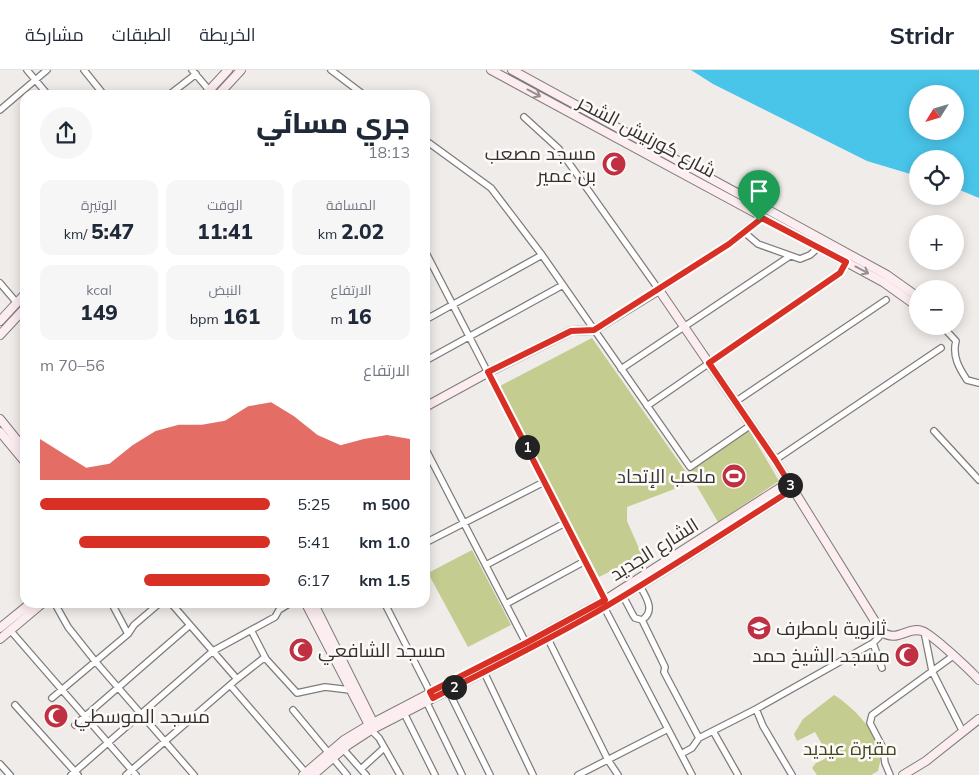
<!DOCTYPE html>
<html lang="ar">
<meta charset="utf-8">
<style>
body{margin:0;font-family:Mulish,Cairo,sans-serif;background:#f6f6f7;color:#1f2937;direction:rtl;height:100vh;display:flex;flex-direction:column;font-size:19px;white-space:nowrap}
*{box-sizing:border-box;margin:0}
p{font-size:16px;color:#747a83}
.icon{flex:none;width:28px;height:28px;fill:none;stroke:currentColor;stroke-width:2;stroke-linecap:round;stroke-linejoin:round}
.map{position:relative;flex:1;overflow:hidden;direction:ltr}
.side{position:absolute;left:20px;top:20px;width:410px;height:518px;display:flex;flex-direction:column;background:#fff;border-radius:15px;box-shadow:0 2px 12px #0003;direction:rtl}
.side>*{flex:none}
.needle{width:32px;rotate:233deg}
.tools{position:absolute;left:909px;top:15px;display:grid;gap:10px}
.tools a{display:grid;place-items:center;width:55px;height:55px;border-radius:50%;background:#fff;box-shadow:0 2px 12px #0003;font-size:25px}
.pin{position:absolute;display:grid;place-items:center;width:42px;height:42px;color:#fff;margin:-51px -21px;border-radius:50% 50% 50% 0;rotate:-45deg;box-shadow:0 0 5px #0007}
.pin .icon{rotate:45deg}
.km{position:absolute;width:25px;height:25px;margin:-12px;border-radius:50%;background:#222;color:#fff;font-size:14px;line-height:25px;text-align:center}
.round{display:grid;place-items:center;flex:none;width:52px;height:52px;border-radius:26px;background:#f6f6f7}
.summary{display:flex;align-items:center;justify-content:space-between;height:85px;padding:0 20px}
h1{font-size:28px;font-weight:800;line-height:38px}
.stats{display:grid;grid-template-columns:repeat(3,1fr);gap:8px;height:85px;padding:5px 20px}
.stats div{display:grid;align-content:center;border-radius:12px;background:#f6f6f7;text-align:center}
.stats b{font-size:21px;font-weight:800}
.stats small{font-size:14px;font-weight:400}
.stats p{font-size:14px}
.chart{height:140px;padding:10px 20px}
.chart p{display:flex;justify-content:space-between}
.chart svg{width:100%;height:90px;margin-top:5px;fill:#d93025;opacity:.7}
ul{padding:0 20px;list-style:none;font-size:16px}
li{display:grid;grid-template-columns:80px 60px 1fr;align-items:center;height:38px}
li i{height:12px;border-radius:6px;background:#d93025}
header{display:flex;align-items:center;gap:30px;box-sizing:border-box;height:70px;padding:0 25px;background:#fff;border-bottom:1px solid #e0e1e3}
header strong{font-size:24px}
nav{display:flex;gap:28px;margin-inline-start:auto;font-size:18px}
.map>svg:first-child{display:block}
.green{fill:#c5cc90}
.water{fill:#49c5ea;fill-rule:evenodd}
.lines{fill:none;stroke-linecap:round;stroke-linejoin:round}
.street-casing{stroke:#807c7b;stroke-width:8}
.secondary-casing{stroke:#807c7b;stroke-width:10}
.street{stroke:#fff;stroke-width:5.5}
.secondary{stroke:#fcedf0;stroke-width:8}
.oneway{stroke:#978e90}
.route-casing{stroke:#fff;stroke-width:10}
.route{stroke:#d93025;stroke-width:6}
.labels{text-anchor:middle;stroke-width:5;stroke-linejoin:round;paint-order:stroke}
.street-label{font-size:19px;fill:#323030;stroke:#fdf9f7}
.poi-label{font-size:19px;fill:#323030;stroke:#fdf9f7;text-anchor:end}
.park-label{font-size:19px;fill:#43471f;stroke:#fdf9f7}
</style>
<header>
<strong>Stridr</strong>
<nav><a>الخريطة</a><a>الطبقات</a><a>مشاركة</a></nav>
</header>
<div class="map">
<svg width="979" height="705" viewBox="0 0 979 705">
<rect width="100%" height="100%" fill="#f0ecea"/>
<path class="green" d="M 592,268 L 693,412 L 627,437 L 627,451 L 642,485 L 599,507 L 500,316 Z
M 749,360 L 779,411 L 718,452 L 688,401 Z
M 472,480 L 511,555 L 468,577 L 428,503 Z
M 834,625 C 851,635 880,664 881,685 C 881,690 879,696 878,701 L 871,705 L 817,705 L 812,698 L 816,693 L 825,689 L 823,676 L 815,662 L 797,671 L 794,664 L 803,649 Z"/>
<path class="water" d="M 691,0 L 979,0 L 979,128 L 955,118 L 955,89 L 918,89 L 917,106 L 867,91 L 713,14 ZM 918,24 L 955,24 L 955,61 L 918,61 Z"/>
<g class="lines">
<defs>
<path id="street" d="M 27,0 L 48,25
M 84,0 L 104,25
M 192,0 L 209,20
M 331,0 L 364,25
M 169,25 L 196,4
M 0,40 L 47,0
M 524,47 L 559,79 L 659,220 L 729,173 L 762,147
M 425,70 L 491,118 L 542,185 L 690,397 L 751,355
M 744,162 L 758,174 L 800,189 L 810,185 L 819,177
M 425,181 L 607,533
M 0,213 L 17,233
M 425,250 L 542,185
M 943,257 L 956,271 C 952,286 959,298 967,310 L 979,313
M 425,291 L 563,215
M 621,299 L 790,186
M 735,332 L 886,230
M 647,336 L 840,203 L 846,192
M 934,361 L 979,410
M 425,378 L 526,573
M 775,390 L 941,278
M 425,473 L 544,412
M 486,495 L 565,453
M 640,516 C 646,527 656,541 642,550
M 623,526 L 633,545 L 635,548 L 642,550 L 665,597 L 664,602 L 699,668
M 54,532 L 68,557 L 95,591 L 194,705
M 111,532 L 128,564
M 170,532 L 237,609
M 384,532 L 432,626
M 506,534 L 585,491
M 604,537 L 692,705
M 10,560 L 136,705
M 251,560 L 266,589 L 297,623 L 325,617 L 350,620
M 924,561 L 932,601 L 963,662
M 548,569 L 608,690 L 618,705
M 873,573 L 882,598
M 484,602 L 533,705
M 230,615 L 306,703
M 448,620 L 490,705
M 52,628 L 128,564 L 134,555 L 161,532
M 426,631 L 462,705
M 15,635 L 78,705
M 756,639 L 763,656 L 792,705
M 293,640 L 347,705
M 404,643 L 435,705
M 75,655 L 190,555
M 371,660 L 379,668 L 400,705
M 713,661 L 738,705
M 343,679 L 366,705
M 681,684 L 692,678 L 699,668 L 756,639 L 873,573 L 879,567 L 881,561
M 0,694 L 10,705
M 361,699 L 384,678
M 71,705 L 213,581 L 275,547 L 279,540 L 292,532
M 126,705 L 237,609 L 265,587
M 578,705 L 668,659
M 890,705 L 885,693 L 883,678 L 870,653 L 872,645 L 953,586"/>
<path id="secondary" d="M 491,0 L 883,212 L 918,237
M 512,0 L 887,205 L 918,227
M 205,25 L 228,0
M 218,25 L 241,0
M 0,251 L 25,224
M 943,256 L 944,256
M 0,265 L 25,238
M 425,337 L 489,302 L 571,261 L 594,260 L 659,220 L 775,390 L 881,561 C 897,574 907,556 922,561 C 932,564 971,601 979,610
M 0,349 L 25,380
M 0,362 L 25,392
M 305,532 L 370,657
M 313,532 L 375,656
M 0,558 L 32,532
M 0,569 L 44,532
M 303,705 L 344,670 L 369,655 L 526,573 L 605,530 L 789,412
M 313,705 L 348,675 L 371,660 C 450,619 530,580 606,536 C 670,499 731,458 793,419
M 903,705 L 926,691 L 979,649"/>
</defs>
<use href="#street" class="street-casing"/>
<use href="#secondary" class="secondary-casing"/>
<use href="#street" class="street"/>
<use href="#secondary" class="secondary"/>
</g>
<defs><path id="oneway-shaft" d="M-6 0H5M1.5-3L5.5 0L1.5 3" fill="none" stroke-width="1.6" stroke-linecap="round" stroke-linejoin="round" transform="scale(1.25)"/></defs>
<g class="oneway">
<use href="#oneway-shaft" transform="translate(534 23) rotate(28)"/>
<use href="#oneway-shaft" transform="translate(862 200) rotate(28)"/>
</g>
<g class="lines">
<defs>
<path id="route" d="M 762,148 L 846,192 L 840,203 L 709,293 L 775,390 L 793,419 C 730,459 669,499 605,537 C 549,570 491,598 433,628 L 430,622 L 526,573 L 605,530 L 488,302 L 571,261 L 594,260 L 729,174 Z"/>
</defs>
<use href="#route" class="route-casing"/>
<use href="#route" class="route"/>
</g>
<defs>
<symbol id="mosque-disc" viewBox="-11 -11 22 22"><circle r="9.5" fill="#c03043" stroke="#fdf9f7"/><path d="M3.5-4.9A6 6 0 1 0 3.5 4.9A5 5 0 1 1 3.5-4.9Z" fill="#fff"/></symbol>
<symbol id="stadium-disc" viewBox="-11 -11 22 22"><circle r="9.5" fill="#c03043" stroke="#fdf9f7"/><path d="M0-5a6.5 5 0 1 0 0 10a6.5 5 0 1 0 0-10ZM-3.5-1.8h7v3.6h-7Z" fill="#fff"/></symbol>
<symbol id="school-disc" viewBox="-11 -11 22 22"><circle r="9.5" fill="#c03043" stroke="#fdf9f7"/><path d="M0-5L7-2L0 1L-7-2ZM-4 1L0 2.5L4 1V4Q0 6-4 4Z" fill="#fff"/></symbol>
</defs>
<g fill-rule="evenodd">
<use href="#mosque-disc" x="600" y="80" width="28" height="28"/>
<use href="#stadium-disc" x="720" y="392" width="28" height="28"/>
<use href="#school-disc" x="745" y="544" width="28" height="28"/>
<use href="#mosque-disc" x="287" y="566" width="28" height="28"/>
<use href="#mosque-disc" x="893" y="571" width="28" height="28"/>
<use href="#mosque-disc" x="42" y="632" width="28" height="28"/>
</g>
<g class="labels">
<g class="street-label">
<text transform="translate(647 66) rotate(28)" y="7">شارع كورنيش الشحر</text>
<text transform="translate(654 479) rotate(-32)" y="7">الشارع الجديد</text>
</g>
<g class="poi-label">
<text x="596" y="90">مسجد مصعب<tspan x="596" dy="22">بن عمير</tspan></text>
<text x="716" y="413">ملعب الإتحاد</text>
<text x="776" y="565" text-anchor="start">ثانوية بامطرف</text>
<text x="318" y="587" text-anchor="start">مسجد الشافعي</text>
<text x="890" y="592">مسجد الشيخ حمد</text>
<text x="74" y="653" text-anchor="start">مسجد الموسطي</text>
</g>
<g class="park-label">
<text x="850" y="685">مقبرة عيديد</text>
</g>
</g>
</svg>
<div class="tools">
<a><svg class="needle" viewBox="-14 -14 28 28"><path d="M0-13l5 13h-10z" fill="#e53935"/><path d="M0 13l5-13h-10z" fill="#747a83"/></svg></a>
<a><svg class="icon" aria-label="locate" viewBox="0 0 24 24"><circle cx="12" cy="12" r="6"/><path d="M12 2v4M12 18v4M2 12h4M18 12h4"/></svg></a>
<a>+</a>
<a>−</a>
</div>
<div class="pin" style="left:759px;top:151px;background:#1e9e55"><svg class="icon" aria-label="arrive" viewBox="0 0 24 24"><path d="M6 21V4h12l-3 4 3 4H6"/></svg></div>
<b class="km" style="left:527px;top:377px">1</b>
<b class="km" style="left:454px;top:617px">2</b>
<b class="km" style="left:790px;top:415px">3</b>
<section class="side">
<div class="summary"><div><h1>جري مسائي</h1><p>18:13</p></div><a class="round"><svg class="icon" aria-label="share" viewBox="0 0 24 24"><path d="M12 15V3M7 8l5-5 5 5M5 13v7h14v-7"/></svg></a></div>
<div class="stats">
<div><p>المسافة</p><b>2.02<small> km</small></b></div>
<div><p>الوقت</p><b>11:41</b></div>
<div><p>الوتيرة</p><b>5:47<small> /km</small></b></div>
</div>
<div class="stats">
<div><p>الارتفاع</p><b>16<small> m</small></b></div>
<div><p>النبض</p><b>161<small> bpm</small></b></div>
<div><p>kcal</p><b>149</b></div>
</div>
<div class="chart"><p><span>الارتفاع</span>56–70 m</p>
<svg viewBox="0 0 160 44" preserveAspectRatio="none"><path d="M0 44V24L10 31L20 38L30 36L40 27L50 20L60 17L70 17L80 15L90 8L100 6L110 13L120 22L130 27L140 24L150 22L160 24V44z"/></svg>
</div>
<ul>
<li><b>500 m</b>5:25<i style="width:100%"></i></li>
<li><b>1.0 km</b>5:41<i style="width:83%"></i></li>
<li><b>1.5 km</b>6:17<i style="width:55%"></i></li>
</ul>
</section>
</div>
